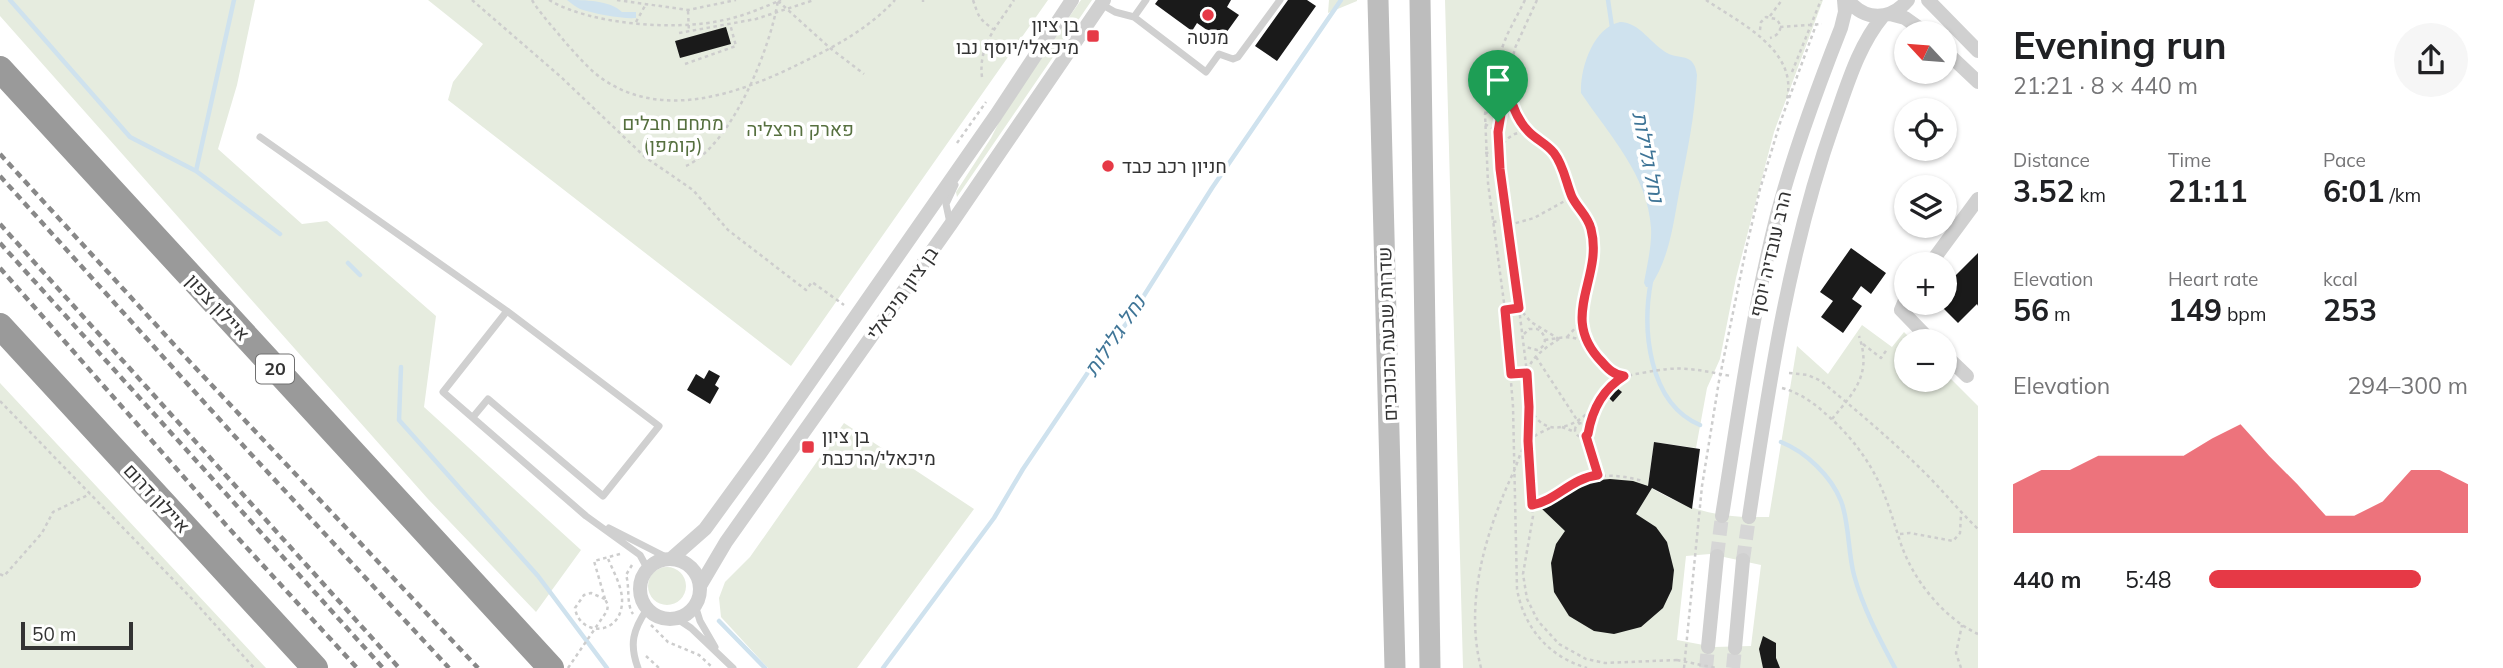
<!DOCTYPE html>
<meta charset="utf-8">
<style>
body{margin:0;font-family:Mulish,Heebo,sans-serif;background:#f6f6f6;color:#202124;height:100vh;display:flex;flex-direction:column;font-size:26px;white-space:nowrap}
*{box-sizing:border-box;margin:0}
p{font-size:23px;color:#757577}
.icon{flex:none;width:38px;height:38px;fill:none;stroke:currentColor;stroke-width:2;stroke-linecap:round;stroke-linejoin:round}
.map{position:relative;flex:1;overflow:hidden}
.sheet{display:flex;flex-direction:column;background:#fff;width:525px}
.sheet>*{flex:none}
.needle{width:46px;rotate:296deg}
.tools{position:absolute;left:1894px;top:21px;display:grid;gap:14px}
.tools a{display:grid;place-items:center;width:63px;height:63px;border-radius:50%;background:#fff;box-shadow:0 2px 5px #0004;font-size:35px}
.scale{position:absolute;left:21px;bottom:18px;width:112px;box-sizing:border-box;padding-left:7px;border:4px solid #333;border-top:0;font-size:19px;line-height:24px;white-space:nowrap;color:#333;-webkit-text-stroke:5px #fff;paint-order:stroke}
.pin{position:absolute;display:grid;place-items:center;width:60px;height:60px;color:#fff;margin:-72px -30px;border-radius:50% 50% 50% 0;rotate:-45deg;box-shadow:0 0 7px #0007}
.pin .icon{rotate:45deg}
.round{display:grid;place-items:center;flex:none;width:74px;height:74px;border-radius:37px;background:#f6f6f6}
.head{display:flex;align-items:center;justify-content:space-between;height:119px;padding:0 35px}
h1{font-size:38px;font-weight:700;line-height:52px}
.metrics{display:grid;grid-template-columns:repeat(3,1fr);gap:10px;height:119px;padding:7px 35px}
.metrics div{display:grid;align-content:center}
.metrics b{font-size:30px;font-weight:700}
.metrics small{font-size:19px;font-weight:400}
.metrics p{font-size:19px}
.chart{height:196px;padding:14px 35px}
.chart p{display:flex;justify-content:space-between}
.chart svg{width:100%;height:126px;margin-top:7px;fill:#e63946;opacity:.7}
ul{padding:0 35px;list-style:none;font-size:23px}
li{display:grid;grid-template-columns:112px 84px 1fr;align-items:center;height:52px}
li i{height:18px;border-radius:9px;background:#e63946}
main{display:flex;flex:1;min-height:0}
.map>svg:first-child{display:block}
.green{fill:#e6ecdf;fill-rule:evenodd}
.water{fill:#cfe2ee}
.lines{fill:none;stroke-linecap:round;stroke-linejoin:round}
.stream{stroke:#cfe2ee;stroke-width:4.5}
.building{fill:#1a1a1a}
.street-tunnel{stroke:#d6d6d6;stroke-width:14;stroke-dasharray:14 7;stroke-linecap:butt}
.path{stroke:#cdcdcd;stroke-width:2.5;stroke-dasharray:3.5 3.5;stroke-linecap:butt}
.lane{stroke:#d0d0d0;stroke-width:7}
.street{stroke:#d0d0d0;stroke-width:14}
.secondary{stroke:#bdbdbd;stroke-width:21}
.highway{stroke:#9a9a9a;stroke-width:26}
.rail{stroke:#888;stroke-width:4.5;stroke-dasharray:7 5;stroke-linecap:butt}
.path-bridge{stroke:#cdcdcd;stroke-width:2.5;stroke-dasharray:3.5 3.5;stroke-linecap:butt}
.route-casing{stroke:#fff;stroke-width:14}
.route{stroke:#e63946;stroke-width:9}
.poi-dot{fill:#e63946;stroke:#fff;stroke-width:2.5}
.labels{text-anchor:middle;stroke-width:7;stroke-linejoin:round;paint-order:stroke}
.shield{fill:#fff;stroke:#707070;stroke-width:2}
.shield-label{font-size:18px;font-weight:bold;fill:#333}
.poi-label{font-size:19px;fill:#333;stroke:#fff;text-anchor:start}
.park-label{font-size:19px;fill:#56703f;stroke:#fff}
.street-label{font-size:19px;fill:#333;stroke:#fff}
.water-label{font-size:21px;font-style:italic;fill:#3f7597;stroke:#fff}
</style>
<main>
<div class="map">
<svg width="1978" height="668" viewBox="0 0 1978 668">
<rect width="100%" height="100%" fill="#fff"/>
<path class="green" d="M 0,0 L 255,0 L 237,85 L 218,149 L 302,224 L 327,221 L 436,316 L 424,407 L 581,550 L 536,612 L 428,499 L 0,16 Z
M 428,0 L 1048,0 L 791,366 L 448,100 L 453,82 L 483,44 Z
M 1081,0 L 1092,0 L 957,197 L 956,192 L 991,138 L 1007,106 Z
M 1329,0 L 1357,0 L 1357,1 L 1328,13 Z
M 1445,0 L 1823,0 L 1774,132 L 1736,278 L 1720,359 L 1707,388 L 1696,448 L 1654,442 L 1648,486 C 1692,512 1718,518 1769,517 L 1797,346 L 1828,374 L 1862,325 L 1892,347 L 1904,332 L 1913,341 L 1906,341 L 1906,380 L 1944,380 L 1944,372 L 1978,406 L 1978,668 L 1463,668 ZM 1710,554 L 1761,565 L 1751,646 L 1714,647 L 1677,640 L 1686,556 Z
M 0,383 L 266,668 L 0,668 Z
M 844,423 L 974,509 L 857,668 L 768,668 L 721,617 L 719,598 L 725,582 L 750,557 Z
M648 586a19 19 0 1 1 38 0a19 19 0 1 1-38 0Z"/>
<path class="water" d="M 567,0 C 584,0 610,0 622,12 L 636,12 L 636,18 C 622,19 595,14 580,9 C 576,7 571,3 567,0 Z
M 1620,22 C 1640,22 1651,45 1669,54 C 1676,57 1684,56 1690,60 C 1695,64 1696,69 1697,75 C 1695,115 1687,154 1679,193 C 1673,226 1669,259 1650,287 L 1646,287 L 1644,283 C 1647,265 1652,246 1651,228 C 1648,175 1609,135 1581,93 C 1580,68 1593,28 1620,22 Z"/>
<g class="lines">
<path class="stream" d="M 10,0 L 130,137 L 196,171 L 280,234
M 1608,0 L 1612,27
M 196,171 L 234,0
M 348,263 L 360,275
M 1651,281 C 1642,329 1648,403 1700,425
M 401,367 L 399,420 L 538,576 L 607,668
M 1781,442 C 1806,452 1831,476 1841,501 C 1849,521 1848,553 1854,575 C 1863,608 1879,638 1895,668
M 719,621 L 765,668
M 883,668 L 994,518 L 1023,469 L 1099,356 L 1126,324 L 1212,188 L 1341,0"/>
</g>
<path class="building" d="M 1158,0 L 1231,0 L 1227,7 L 1239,15 L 1221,40 L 1197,23 L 1192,31 L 1155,4 Z
M 1288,0 L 1307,0 L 1316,6 L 1277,61 L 1255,46 Z
M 726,27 L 731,44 L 680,58 L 675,41 Z
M 1851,248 L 1886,273 L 1871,294 L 1861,286 L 1852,299 L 1862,306 L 1843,333 L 1821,317 L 1833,301 L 1820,292 Z
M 1978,253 L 1978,306 L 1977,304 L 1958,323 L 1938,303 L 1944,303 L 1944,296 L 1950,291 L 1945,286 Z
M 709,370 L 720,376 L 715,385 L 719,388 L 710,404 L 687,390 L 696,374 L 704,379 Z
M 1617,388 L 1622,392 L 1613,402 L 1608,397 Z
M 1654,442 L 1700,449 L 1692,509 L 1652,488 L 1636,514 L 1656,527 L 1667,542 L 1674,570 L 1672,589 L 1663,608 L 1641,627 L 1614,634 L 1594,631 L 1569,616 L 1554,592 L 1551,563 L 1556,544 L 1565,531 L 1542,509 L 1564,491 L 1588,481 L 1610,479 L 1633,481 L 1648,486 Z
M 1763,636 L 1776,643 L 1776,658 L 1780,668 L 1763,668 L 1759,649 Z"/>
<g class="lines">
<path class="street-tunnel" d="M 1717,556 L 1722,516
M 1743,560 L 1749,517
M 1706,668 L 1708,647
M 1733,668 L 1735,648"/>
<path class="path" d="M 472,0 L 561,77 L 645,157 L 693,190 L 728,230 L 806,290 L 812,282 L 844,305
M 532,0 C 541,15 554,28 565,42 C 577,55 589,70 604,80 C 664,120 738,94 797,65 C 834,47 867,30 895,0
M 549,0 C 591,25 677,31 724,20 C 744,16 762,8 781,0
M 617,0 L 688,10 L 736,0
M 973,0 C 979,17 978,18 993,29
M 1525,0 L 1507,35 L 1499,56 L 1485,114 L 1488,183 L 1505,310 L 1513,406 L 1517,589 C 1524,628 1549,657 1587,668
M 1537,0 L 1515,48 L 1498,122 L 1500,169 L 1519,308 L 1531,322 L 1559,339
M 1706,0 C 1740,23 1798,50 1787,99
M 778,1 L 830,48 L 864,74
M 923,2 L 923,0
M 688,11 L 689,32
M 1770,16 L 1782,0
M 636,22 L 646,4
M 1780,27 L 1822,24
M 1760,30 L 1761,22 L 1766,17 L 1776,19 C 1784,27 1780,35 1770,38
M 679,33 L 756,19 L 814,0
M 685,64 L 736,46 L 730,24
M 1792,72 L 1821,0
M 982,77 C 978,45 998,25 1014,0
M 1508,83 L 1516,112 L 1531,134
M 1485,114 L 1502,101
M 1485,124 L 1497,131
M 957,143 L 986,102
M 1499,149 C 1508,136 1519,127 1535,136 C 1557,150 1563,170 1571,194 C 1576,208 1589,216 1592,231 C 1600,270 1574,299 1586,343
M 1485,153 L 1499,152
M 686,166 C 732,145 771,47 778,0
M 1493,222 L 1507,220
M 1509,225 L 1534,218 L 1572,197
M 1505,310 L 1519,308 L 1527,373 L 1511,374
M 1524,334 L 1529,329 L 1537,329 C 1547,334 1548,346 1537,350 L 1526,347
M 1567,337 L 1577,326 L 1580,314
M 1559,339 C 1547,347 1530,357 1527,373 C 1523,396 1532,432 1561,427 C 1585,423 1594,404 1609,387 C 1618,377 1629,375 1642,373 C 1681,365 1693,369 1731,376
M 1545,340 C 1554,339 1565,336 1574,338 C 1596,343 1601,373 1624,376
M 1863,344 L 1881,358 L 1888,348
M 1536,357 L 1579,423
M 1789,373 L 1808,375 L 1821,381 C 1857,411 1893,441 1926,474 C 1944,492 1959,511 1978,529
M 1782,388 C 1800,393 1814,403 1827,415 C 1850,435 1869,460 1881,487 C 1890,507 1895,527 1902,547 C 1915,582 1944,618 1978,634
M 0,401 L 193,600 L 254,668
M 1529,411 L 1528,449 L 1533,516 L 1523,574 L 1527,599 L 1538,621 L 1559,644 L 1586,659 L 1605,663 L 1677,660
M 1832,419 C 1855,391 1872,374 1859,336
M1575 430a7 7 0 1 1 14 0a7 7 0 1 1-14 0Z
M 1589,426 L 1596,407
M 1562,427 L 1575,432
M 1585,436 L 1598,475
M 1532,505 C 1544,503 1552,495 1562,489 C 1588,473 1614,473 1643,481
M 1900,534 L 1910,533 L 1953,541 L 1960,533 L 1961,514
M 632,565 L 626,575 C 630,587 626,604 633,614
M 0,574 L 4,576 L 42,533 L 53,512 L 90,494
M 605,599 L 591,593 L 584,595 L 575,608 C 579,637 624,637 622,598 C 621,584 612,569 607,556
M 605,599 L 594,561 L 620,554
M 651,625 L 668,642 L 699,655 L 713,668
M 646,656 L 659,668
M 1481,668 C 1464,601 1486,531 1514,471 C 1518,462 1521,449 1527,442 C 1532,436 1544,431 1550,428
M 1684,668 L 1702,486 L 1719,381 L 1746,249 L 1760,189 L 1780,123 L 1816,25
M 1961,668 L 1956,653 L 1962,625"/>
<path class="lane" d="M 1101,4 L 1115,12 L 1134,17 L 1206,72 L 1219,54 L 1233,59 L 1238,57 L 1280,0
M 1134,17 L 1146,0
M 260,137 L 507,311
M 950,223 L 946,204 L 955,185
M 473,417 L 488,399 L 603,496 L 659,426 L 507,311 L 443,392 L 586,516 L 640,555 L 647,568
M 609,528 L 668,558
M 695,605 L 700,621 L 715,647
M 676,618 L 691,628 L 733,668
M 638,668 C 629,644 633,630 647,609"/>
<path class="street" d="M 1848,0 C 1865,21 1890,21 1908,0
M 1928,0 L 1978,51
M 1890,14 L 1905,18 L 1926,33
M 1944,50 L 1978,82
M 1930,264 L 1978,199
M 1906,298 L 1901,310 L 1931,341
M 1944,354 L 1967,376
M 1722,516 C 1738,416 1752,314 1777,215 C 1794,151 1817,89 1841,28 L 1845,12 L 1844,0
M 1749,517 C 1769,384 1789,250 1834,122 C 1847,86 1858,46 1883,16
M 672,558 L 705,529 L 759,455 L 996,115 L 1072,0
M640 589a30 30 0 1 1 60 0a30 30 0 1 1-60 0Z
M 700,586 L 726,542 L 951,224 L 1104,0
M 1708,647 L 1717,556
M 1735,648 L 1743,560"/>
<path class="secondary" d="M 1378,0 L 1395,668
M 1420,0 L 1430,668"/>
<path class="highway" d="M 0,69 L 551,668
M 0,326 L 315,668"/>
<path class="rail" d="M 0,154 L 190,362 L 478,668
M 0,176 L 249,452 L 449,668
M 0,224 L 399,668
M 0,243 L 383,668
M 0,268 L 226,525 L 357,668"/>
<path class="path-bridge" d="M 1677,660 L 1716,668
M 568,668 L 607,611 L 608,605 L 605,599"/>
</g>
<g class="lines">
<defs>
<path id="route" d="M 1507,78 C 1509,98 1515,118 1529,132 C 1537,140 1547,144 1554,153 C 1564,166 1566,183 1572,197 C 1578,209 1588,216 1591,229 C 1604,279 1557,316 1602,362 C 1608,369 1614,375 1624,376 C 1603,389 1592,410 1588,434 L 1586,436 L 1598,475 C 1571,478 1556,501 1532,505 L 1528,441 L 1529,407 L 1527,373 L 1511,374 L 1505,310 L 1519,308 L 1500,169 L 1498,132 Z"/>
</defs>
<use href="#route" class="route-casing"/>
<use href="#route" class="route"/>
</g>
<g class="poi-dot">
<circle cx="1208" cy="15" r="7"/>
<rect x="1086" y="29" width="14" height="14" rx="3.5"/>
<circle cx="1108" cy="166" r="7"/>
<rect x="801" y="440" width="14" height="14" rx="3.5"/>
</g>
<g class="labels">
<rect class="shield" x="256" y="354.5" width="38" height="29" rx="5"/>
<g class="shield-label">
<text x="275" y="375">20</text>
</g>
<g class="poi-label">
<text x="1079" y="32" text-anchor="end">בן ציון<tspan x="1079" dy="22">מיכאלי/יוסף נבו</tspan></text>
<text x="1208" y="44" text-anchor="middle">מנטה</text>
<text x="1122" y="173">חניון רכב כבד</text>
<text x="822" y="443">בן ציון<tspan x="822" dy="22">מיכאלי/הרכבת</tspan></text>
</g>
<g class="park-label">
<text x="673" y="130">מתחם חבלים<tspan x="673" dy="22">(קומפן)</tspan></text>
<text x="800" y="136">פארק הרצליה</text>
</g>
<g class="street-label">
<text transform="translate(1770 254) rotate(-77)" y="7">הרב עובדיה יוסף</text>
<text transform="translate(902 293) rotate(-55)" y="7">בן ציון מיכאלי</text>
<text transform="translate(218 307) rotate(47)" y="7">איילון צפון</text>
<text transform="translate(1387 334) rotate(-92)" y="7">שדרות שבעת הכוכבים</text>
<text transform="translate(157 498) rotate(47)" y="7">איילון דרום</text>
</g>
<g class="water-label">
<text transform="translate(1648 157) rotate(79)" y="7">נחל גלילות</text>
<text transform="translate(1115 336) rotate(-56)" y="7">נחל גלילות</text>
</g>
</g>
</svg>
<div class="tools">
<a><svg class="needle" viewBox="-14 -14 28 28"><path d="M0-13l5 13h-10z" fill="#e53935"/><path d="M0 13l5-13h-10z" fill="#757577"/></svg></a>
<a><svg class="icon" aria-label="locate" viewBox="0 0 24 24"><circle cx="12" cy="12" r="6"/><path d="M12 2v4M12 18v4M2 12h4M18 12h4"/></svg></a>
<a><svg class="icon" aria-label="layers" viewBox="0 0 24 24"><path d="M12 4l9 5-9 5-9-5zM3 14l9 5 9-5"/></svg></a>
<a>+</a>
<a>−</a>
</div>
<div class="scale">50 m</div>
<div class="pin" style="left:1498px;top:122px;background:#1e9e55"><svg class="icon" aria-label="arrive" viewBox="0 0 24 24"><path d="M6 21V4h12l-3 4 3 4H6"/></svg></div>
</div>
<section class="sheet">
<div class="head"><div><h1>Evening run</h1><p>21:21 · 8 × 440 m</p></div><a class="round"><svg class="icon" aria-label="share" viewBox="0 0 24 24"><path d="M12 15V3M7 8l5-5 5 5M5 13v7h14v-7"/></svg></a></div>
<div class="metrics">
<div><p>Distance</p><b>3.52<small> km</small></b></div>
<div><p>Time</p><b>21:11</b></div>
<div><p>Pace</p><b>6:01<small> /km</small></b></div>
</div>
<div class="metrics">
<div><p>Elevation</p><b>56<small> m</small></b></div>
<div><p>Heart rate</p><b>149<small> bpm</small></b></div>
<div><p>kcal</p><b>253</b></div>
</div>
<div class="chart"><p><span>Elevation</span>294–300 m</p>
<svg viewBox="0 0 160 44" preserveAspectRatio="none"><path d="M0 44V27L10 22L20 22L30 17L40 17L50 17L60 17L70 11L80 6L90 17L100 27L110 38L120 38L130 33L140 22L150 22L160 27V44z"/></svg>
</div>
<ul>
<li><b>440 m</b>5:48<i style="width:82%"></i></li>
</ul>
</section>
</main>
